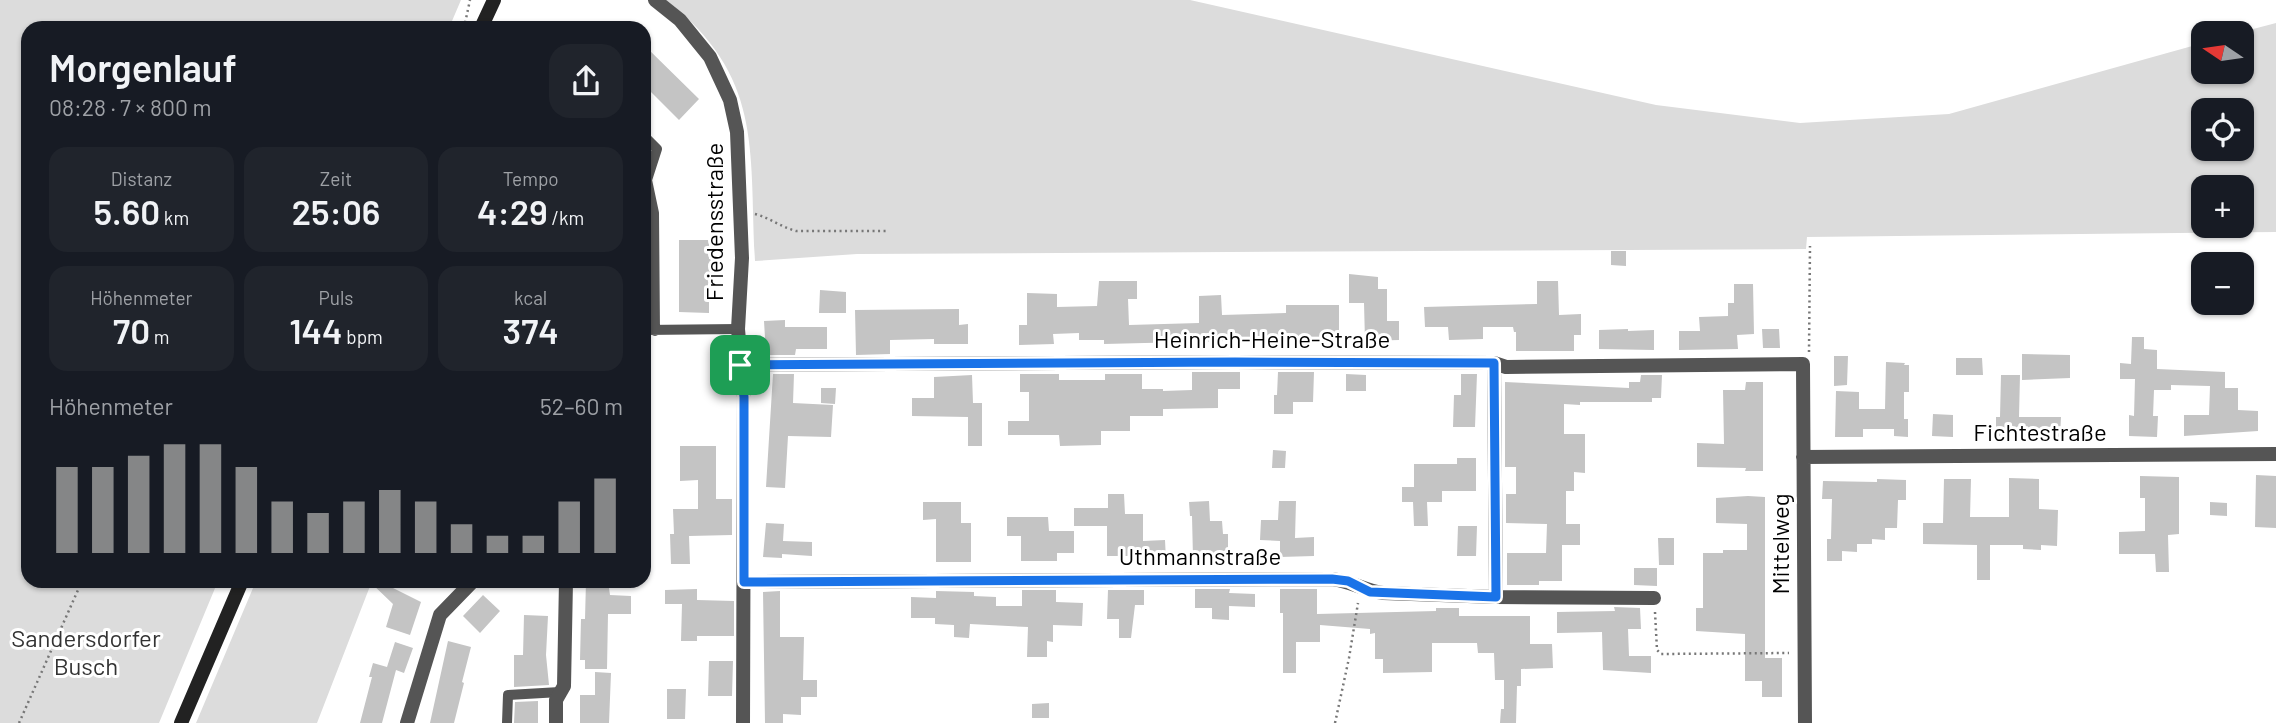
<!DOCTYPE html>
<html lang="de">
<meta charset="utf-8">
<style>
body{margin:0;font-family:Barlow,sans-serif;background:#20242c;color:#f1f3f6;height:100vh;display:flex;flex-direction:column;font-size:26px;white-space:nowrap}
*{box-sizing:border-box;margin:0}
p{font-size:23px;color:#9ea1a6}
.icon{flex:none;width:38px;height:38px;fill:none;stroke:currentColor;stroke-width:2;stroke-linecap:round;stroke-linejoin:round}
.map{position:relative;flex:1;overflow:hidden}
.side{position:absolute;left:21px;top:21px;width:630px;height:567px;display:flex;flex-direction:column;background:#171b24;border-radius:21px;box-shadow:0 2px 5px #0004}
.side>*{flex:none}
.needle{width:46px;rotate:283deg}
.controls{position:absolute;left:2191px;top:21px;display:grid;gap:14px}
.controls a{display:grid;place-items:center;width:63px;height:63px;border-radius:14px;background:#171b24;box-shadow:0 2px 5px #0004;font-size:35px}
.pin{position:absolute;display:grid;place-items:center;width:60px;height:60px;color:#fff;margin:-30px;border-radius:14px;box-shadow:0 4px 10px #0006}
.round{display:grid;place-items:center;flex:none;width:74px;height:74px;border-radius:21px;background:#20242c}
.summary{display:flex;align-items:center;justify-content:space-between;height:119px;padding:0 28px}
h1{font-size:38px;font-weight:600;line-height:52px}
.figures{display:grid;grid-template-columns:repeat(3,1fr);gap:10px;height:119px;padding:7px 28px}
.figures div{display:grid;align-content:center;border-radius:18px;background:#20242c;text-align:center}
.figures b{font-size:35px;font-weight:600}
.figures small{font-size:19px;font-weight:400}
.figures p{font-size:19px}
.chart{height:196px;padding:14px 28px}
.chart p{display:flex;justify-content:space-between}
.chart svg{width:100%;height:126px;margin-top:7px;stroke:#858687;stroke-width:6}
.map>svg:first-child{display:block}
.green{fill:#dcdcdc;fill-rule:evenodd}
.building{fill:#c4c4c4}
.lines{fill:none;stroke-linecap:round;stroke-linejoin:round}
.path{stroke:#777;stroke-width:2.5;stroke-dasharray:2 3.5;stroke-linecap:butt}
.lane{stroke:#555;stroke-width:10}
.street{stroke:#555;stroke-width:14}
.secondary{stroke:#222;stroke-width:14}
.route-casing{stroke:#fff;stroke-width:14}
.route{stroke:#1a73e8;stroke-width:9}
.labels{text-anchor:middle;stroke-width:6;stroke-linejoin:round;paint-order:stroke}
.street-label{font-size:24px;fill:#000;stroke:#fff}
.park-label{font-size:24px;fill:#333;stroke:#fff}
</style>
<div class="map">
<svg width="2276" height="723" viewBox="0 0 2276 723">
<rect width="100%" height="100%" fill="#fff"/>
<path class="green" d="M 0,0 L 461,0 L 449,28 L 28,28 L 28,581 L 218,581 L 159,723 L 0,723 Z
M 666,0 L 1190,0 L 1656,105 L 1800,123 L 1949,114 L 2203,43 L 2203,72 L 2242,72 L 2242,33 L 2238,33 L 2276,23 L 2276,232 L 1807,237 L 1806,249 L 857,254 L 755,261 C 749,149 764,77 666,0 ZM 2203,110 L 2242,110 L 2242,149 L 2203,149 ZM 2203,187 L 2242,187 L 2242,226 L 2203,226 Z
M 256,581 L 372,581 L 317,723 L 196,723 Z"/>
<path class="building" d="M 644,45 L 699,99 L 679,120 L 644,85 Z
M 679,240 L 709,240 L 709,259 L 716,259 L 716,279 L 709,279 L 709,313 L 679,312 Z
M 1611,251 L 1626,251 L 1626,266 L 1611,265 Z
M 1349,274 L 1378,277 L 1378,289 L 1387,289 L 1387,321 L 1399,321 L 1399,340 L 1365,341 L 1364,303 L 1349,303 Z
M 1099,281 L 1137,281 L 1137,299 L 1128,299 L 1129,325 L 1199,323 L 1199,296 L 1221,295 L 1222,315 L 1286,313 L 1286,305 L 1339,305 L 1339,340 L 1267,340 L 1104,344 L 1104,340 L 1079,340 L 1079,333 L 1053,334 L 1054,344 L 1019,345 L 1019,325 L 1027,325 L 1027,293 L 1057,294 L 1057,307 L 1097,306 Z
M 1537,281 L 1558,281 L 1559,315 L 1581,314 L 1581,335 L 1574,335 L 1574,351 L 1516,351 L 1516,332 L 1514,332 L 1513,327 L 1483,327 L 1483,339 L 1449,340 L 1448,327 L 1425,327 L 1424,307 L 1537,304 Z
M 1734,284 L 1753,284 L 1754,334 L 1737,335 L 1738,349 L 1679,350 L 1679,331 L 1700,331 L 1699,317 L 1728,316 L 1728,303 L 1734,303 Z
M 820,290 L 846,292 L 846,313 L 819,313 Z
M 959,309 L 959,325 L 968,324 L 968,344 L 934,344 L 934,339 L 890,340 L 890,354 L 856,355 L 855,310 Z
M 785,320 L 785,327 L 827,327 L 827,349 L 796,349 L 795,355 L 757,355 L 756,338 L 765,338 L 764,321 Z
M 1628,329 L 1628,331 L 1654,330 L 1654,350 L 1599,349 L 1599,330 Z
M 1762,329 L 1779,329 L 1780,348 L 1763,348 Z
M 2132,337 L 2144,337 L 2144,349 L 2157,350 L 2157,369 L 2225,372 L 2225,388 L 2238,388 L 2238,410 L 2258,411 L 2258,431 L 2184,436 L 2184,415 L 2209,415 L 2210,386 L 2171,385 L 2171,390 L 2154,390 L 2153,416 L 2158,416 L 2157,437 L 2129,436 L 2129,415 L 2134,416 L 2135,379 L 2120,379 L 2120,363 L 2131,364 Z
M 2022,354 L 2070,355 L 2070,378 L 2022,380 Z
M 1834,356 L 1848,356 L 1847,385 L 1834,386 Z
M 1956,358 L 1982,358 L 1983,375 L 1956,375 Z
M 1886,362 L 1905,363 L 1904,365 L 1909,365 L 1909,392 L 1904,392 L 1904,419 L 1908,419 L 1908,437 L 1894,436 L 1894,429 L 1863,429 L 1863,437 L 1835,437 L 1836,391 L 1859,392 L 1859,409 L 1885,409 Z
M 1192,372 L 1240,372 L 1240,389 L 1218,389 L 1218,408 L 1163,409 L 1163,416 L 1130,416 L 1130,431 L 1101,431 L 1101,445 L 1060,446 L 1059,435 L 1008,435 L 1008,421 L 1029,421 L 1029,392 L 1020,392 L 1020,374 L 1059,374 L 1059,380 L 1105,380 L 1105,374 L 1142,374 L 1142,389 L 1163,389 L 1163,391 L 1192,390 Z
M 1278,372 L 1314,372 L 1313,402 L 1293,402 L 1293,414 L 1274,414 L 1274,395 L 1277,395 Z
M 773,374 L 794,374 L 793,403 L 833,405 L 831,437 L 788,436 L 785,488 L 766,487 Z
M 1346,374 L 1366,375 L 1366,391 L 1346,391 Z
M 1461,374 L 1477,374 L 1475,427 L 1453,427 L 1454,395 L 1461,395 Z
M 972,375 L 973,403 L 982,403 L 982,446 L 968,446 L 968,417 L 912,416 L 912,398 L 934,398 L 934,377 Z
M 1641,375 L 1662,375 L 1661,398 L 1652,398 L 1652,402 L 1580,402 L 1580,405 L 1564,404 L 1564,434 L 1585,434 L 1585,473 L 1574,472 L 1574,491 L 1566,491 L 1566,524 L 1580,524 L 1580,545 L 1562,545 L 1562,581 L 1539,581 L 1539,585 L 1507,585 L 1507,553 L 1546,553 L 1547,524 L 1506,523 L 1506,494 L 1516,494 L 1516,467 L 1505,467 L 1505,382 L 1629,388 L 1629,382 L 1640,382 Z
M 2001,375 L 2020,375 L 2019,417 L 2061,417 L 2060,437 L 1996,436 L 1996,417 L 2000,417 Z
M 1746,382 L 1763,382 L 1763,471 L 1745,471 L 1746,468 L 1697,467 L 1697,443 L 1724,444 L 1723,390 L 1745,390 Z
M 821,388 L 836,388 L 835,404 L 821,403 Z
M 1933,414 L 1953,415 L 1953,437 L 1932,436 Z
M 680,446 L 716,446 L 716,499 L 732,499 L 732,535 L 689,536 L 690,564 L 671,564 L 670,534 L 674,534 L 673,509 L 698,509 L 698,480 L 680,481 Z
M 1273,450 L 1286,451 L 1285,468 L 1272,468 Z
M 1457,458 L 1476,458 L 1476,491 L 1442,491 L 1442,502 L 1427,502 L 1428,526 L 1414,526 L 1413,502 L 1402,502 L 1402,487 L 1414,487 L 1414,464 L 1457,464 Z
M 2256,475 L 2276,476 L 2276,528 L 2255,527 Z
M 2140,476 L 2179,477 L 2179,534 L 2168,535 L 2169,572 L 2156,572 L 2155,554 L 2119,554 L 2119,532 L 2145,531 L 2145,498 L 2140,498 Z
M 2009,478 L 2039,479 L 2039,509 L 2058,510 L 2057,546 L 2041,545 L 2041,550 L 2023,549 L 2023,545 L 1990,545 L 1990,580 L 1977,580 L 1977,545 L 1923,544 L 1923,523 L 1943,523 L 1944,479 L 1971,479 L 1970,517 L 2009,517 Z
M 1877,479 L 1906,480 L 1906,500 L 1898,500 L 1897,528 L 1885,528 L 1885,540 L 1872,539 L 1872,544 L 1857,544 L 1857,552 L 1842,551 L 1842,561 L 1827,561 L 1827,539 L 1831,539 L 1832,499 L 1822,499 L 1823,481 L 1877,482 Z
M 1108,494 L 1124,494 L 1125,514 L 1143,514 L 1143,541 L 1165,540 L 1166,560 L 1153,560 L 1153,556 L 1107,556 L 1107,526 L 1074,526 L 1074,508 L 1108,508 Z
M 1748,496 L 1765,497 L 1765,658 L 1782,658 L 1782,697 L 1762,697 L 1762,681 L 1745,681 L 1745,634 L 1696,631 L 1696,608 L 1703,608 L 1703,553 L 1723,553 L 1723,550 L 1747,550 L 1747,524 L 1716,523 L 1716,498 Z
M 1209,501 L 1210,521 L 1222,521 L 1223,534 L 1228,534 L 1228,557 L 1193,558 L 1192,516 L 1190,516 L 1189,502 Z
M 1279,501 L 1296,501 L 1295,538 L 1314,537 L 1314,556 L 1280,557 L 1280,541 L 1260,540 L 1261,520 L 1278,520 Z
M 923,502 L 961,502 L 961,523 L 971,523 L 971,562 L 936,562 L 936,519 L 923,520 Z
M 2210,502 L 2227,503 L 2227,516 L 2210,515 Z
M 1007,517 L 1048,517 L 1049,531 L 1074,531 L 1074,553 L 1057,553 L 1057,561 L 1021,561 L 1021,536 L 1007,536 Z
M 766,523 L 784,524 L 783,541 L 812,542 L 812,556 L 782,554 L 782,558 L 763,557 Z
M 1458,526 L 1477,526 L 1476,556 L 1457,556 Z
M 1658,538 L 1674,538 L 1674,565 L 1659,565 Z
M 1634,568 L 1657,568 L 1657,586 L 1634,585 Z
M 369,581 L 379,581 L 421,602 L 410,635 L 386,627 L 393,604 Z
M 586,581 L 608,581 L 610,595 L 631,596 L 631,614 L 608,614 L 607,669 L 585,669 L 585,660 L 580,660 L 581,619 L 585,619 Z
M 697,589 L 697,600 L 734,601 L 734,636 L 697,636 L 697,641 L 681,641 L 682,604 L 665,604 L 665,590 Z
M 1195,589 L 1230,589 L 1229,593 L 1255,594 L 1255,607 L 1229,606 L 1229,620 L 1212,619 L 1212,608 L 1195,608 Z
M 1280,589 L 1317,589 L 1317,614 L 1436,611 L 1436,608 L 1459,608 L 1459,616 L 1530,616 L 1530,644 L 1552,644 L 1553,668 L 1521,669 L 1521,686 L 1517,686 L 1516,723 L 1500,723 L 1501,709 L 1504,709 L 1504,680 L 1495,680 L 1494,653 L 1478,653 L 1477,643 L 1432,643 L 1432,672 L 1383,673 L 1383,659 L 1375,659 L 1375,633 L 1370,634 L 1370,629 L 1320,625 L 1320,642 L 1296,642 L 1296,673 L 1283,673 L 1283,613 L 1280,613 Z
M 1022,590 L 1056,590 L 1056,602 L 1083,603 L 1082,626 L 1053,625 L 1053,642 L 1047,641 L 1047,657 L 1027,657 L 1028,627 L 970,624 L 969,638 L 954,637 L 954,625 L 935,624 L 935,618 L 911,618 L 911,597 L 936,598 L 936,591 L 974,592 L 974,596 L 996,597 L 996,606 L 1022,606 Z
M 1108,590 L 1144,590 L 1144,605 L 1135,605 L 1131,638 L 1119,638 L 1119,619 L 1107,619 Z
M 780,591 L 780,637 L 804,637 L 803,680 L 817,680 L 817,697 L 801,697 L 801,715 L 783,714 L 783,723 L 765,723 L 763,592 Z
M 483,595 L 500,611 L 480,633 L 463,616 Z
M 1614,607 L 1640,608 L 1641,629 L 1628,629 L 1629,656 L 1651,656 L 1651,673 L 1603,670 L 1602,632 L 1557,633 L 1557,612 L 1615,611 Z
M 524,615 L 548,616 L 546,655 L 549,685 L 514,687 L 514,655 L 523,655 Z
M 448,641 L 471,647 L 462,682 L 464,683 L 454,723 L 430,723 Z
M 395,642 L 413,648 L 404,673 L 396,670 L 382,723 L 360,723 L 372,677 L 369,677 L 373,663 L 387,667 Z
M 709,661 L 733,661 L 732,696 L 708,696 Z
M 595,672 L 611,673 L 609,723 L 580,723 L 580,695 L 595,695 Z
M 667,689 L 686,689 L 685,719 L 667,719 Z
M 538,701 L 538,723 L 514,723 L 515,702 Z
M 1049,703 L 1049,718 L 1032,718 L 1032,704 Z"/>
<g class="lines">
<path class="path" d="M 464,28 L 470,0
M 755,214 C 770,218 781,227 796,231 L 888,231
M 1809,352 L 1810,246
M 1655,612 L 1657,650 L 1661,654 L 1789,653
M 19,723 L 82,581
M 1335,723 L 1349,658 L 1358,603"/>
<path class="lane" d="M 644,136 L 657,149 L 647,180
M 644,180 L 647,180 L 654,213 L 655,331
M 644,330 L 738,329
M 507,723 L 508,695 L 560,692"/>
<path class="street" d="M 655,0 L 680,20 L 710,57 L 730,100 L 737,132 L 742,258 L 738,329 L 744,397 L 743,723
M 1494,363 L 1496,597
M 741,365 L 1235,362 L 1494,363 L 1506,367 L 1803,364 L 1805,723
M 1803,457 L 2276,454
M 744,582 L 1332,579 C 1351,581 1365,591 1383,593 L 1496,597 L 1654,598
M 407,723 L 440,615 L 473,581
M 556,723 L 556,700 L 564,686 L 566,581"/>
<path class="secondary" d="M 481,28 L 494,0
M 181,723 L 242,581"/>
</g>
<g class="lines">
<defs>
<path id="route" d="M 1235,362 L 1494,363 L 1496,597 L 1370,592 L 1348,581 L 1332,579 L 744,582 L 744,397 L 740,365 Z"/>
</defs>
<use href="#route" class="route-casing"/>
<use href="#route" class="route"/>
</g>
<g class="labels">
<g class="street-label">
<text transform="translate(715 222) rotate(-90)" y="8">Friedensstraße</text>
<text x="1272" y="348">Heinrich-Heine-Straße</text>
<text x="2040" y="441">Fichtestraße</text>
<text transform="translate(1781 544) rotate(-90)" y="8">Mittelweg</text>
<text x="1200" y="565">Uthmannstraße</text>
</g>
<g class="park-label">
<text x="86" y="647">Sandersdorfer<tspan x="86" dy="28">Busch</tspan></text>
</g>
</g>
</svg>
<div class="controls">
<a><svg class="needle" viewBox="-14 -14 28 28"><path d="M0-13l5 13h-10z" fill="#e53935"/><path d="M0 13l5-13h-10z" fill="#9ea1a6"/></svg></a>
<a><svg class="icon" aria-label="locate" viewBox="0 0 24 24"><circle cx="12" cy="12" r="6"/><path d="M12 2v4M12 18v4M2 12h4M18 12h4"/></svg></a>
<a>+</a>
<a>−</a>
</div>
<div class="pin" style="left:740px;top:365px;background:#1e9e55"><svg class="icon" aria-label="arrive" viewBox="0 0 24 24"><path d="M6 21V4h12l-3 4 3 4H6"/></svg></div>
<section class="side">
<div class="summary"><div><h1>Morgenlauf</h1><p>08:28 · 7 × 800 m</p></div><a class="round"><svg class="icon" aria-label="share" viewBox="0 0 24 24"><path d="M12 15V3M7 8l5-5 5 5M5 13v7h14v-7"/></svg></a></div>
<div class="figures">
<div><p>Distanz</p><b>5.60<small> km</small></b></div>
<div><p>Zeit</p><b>25:06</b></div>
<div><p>Tempo</p><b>4:29<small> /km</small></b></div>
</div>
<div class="figures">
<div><p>Höhenmeter</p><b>70<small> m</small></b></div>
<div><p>Puls</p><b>144<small> bpm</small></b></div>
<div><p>kcal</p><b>374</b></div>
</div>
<div class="chart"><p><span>Höhenmeter</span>52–60 m</p>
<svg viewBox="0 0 160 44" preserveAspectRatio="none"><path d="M5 44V14M15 44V14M25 44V10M35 44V6M45 44V6M55 44V14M65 44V26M75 44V30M85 44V26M95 44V22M105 44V26M115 44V34M125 44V38M135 44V38M145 44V26M155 44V18"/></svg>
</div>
</section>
</div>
